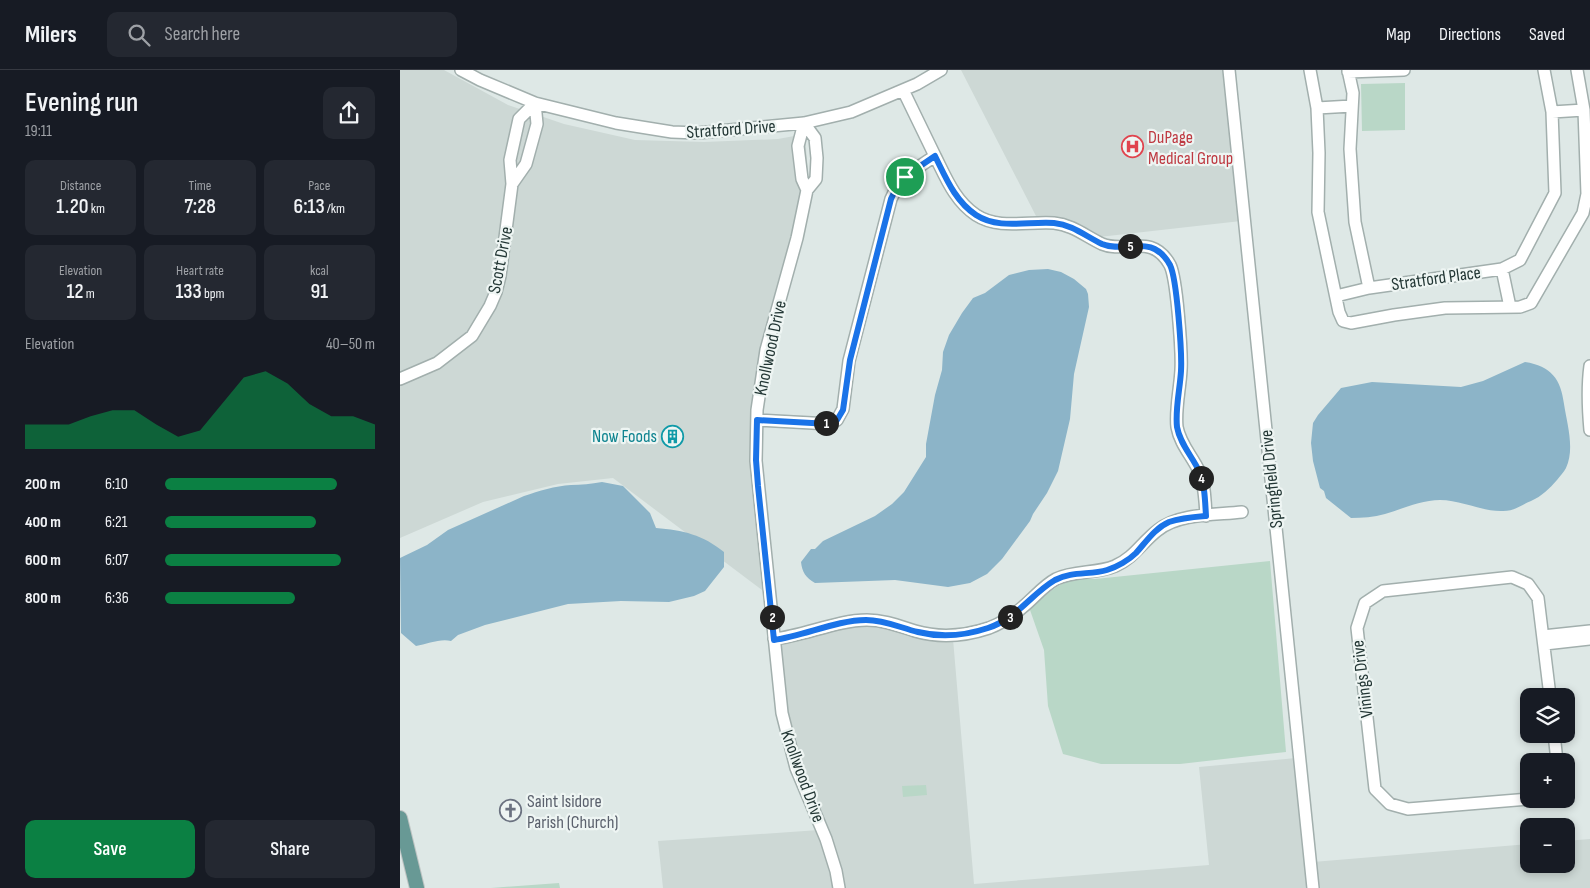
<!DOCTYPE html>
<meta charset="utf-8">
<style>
body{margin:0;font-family:"Sofia Sans Condensed",sans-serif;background:#242831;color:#f1f3f6;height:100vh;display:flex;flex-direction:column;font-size:19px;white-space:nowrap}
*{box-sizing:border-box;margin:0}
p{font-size:16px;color:#9ea1a6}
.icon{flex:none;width:28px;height:28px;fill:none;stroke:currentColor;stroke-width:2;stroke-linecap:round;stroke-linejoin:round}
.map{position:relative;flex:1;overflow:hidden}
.drawer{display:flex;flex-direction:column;background:#171b24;width:400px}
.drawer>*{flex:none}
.fabs{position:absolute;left:1120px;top:618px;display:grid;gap:10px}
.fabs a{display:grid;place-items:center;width:55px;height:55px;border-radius:10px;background:#171b24;box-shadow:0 2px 8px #0003;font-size:25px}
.pin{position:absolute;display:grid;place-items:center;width:42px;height:42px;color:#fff;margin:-21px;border:2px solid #fff;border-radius:50%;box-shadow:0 1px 5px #0007}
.km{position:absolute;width:25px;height:25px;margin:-12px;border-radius:50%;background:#222;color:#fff;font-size:14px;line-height:25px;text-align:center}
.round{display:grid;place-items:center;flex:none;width:52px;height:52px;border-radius:10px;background:#242831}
.summary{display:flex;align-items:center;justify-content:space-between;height:85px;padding:0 25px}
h1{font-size:28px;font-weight:600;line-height:38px}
.stats{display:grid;grid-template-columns:repeat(3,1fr);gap:8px;height:85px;padding:5px 25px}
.stats div{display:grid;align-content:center;border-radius:10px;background:#242831;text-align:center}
.stats b{font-size:21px;font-weight:600}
.stats small{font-size:14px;font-weight:400}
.stats p{font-size:14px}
.chart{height:140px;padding:10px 25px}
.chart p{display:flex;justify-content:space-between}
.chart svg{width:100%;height:90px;margin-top:5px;fill:#0b8043;opacity:.7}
.cta{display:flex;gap:10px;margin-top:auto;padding:10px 25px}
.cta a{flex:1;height:58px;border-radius:10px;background:#0b8043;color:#fff;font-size:20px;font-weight:600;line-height:58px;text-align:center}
.cta a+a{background:#242831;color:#f1f3f6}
ul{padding:0 25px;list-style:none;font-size:16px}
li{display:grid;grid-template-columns:80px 60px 1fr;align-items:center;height:38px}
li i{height:12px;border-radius:6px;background:#0b8043}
header{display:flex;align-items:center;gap:30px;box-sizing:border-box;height:70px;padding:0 25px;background:#171b24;border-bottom:1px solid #363941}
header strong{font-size:24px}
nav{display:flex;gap:28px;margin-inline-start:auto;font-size:18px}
.search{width:350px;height:45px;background:#242831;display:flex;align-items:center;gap:12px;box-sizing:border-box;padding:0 18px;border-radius:10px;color:#9ea1a6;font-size:19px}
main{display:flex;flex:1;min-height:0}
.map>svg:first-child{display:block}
.built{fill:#cdd8d5}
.green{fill:#b9d7c7}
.water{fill:#8cb4c8}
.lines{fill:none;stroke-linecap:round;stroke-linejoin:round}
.minor-casing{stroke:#a2afad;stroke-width:14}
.major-casing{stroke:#bdc3c2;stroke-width:16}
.minor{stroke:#fff;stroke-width:11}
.major{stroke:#689995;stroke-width:14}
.route-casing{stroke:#fff;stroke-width:10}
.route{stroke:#1a73e8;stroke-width:6}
.labels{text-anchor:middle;stroke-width:4.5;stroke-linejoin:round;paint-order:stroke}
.street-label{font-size:18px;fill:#223634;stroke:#eef5f3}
.health-label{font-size:18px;fill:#be3a42;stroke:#eef5f3;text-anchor:start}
.culture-label{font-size:18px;fill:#0d838f;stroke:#eef5f3;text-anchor:end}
.worship-label{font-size:18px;fill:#5b616d;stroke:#eef5f3;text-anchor:start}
</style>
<header>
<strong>Milers</strong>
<div class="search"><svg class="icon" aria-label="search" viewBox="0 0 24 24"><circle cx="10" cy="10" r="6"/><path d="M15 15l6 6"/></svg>Search here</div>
<nav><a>Map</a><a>Directions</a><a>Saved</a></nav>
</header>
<main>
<section class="drawer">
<div class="summary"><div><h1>Evening run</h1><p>19:11</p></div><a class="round"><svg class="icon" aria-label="share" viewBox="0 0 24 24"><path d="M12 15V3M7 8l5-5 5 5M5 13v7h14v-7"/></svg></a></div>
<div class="stats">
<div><p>Distance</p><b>1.20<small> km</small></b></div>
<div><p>Time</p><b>7:28</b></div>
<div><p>Pace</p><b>6:13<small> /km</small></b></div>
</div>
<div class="stats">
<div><p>Elevation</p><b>12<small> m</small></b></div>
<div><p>Heart rate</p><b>133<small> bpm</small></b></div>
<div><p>kcal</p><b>91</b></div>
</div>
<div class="chart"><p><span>Elevation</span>40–50 m</p>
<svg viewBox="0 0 160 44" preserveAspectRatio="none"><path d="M0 44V32L10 32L20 32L30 28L40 25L50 25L60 32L70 38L80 35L90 22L100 9L110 6L120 12L130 22L140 28L150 28L160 32V44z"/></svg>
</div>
<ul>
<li><b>200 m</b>6:10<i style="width:82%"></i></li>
<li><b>400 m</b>6:21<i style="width:72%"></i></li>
<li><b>600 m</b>6:07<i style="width:84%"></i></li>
<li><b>800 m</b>6:36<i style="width:62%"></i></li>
</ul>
<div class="cta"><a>Save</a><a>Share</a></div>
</section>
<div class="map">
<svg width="1190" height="818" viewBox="0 0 1190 818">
<rect width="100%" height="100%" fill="#dee8e6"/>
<path class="built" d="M 0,0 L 44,0 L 108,35 L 164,54 L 235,70 L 304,72 L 378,69 L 405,64 L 408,103 L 353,353 L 366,523 L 213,408 L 158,414 L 83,432 L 0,468 Z
M 561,0 L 826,0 L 841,151 L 699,167 L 683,157 L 665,149 L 636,146 Z
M 467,554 L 553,569 L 574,814 L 809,795 L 799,697 L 896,688 L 909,818 L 443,818 L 394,677 L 388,650 L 380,573 L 441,557 Z
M 419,760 L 433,818 L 263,818 L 258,771 Z
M 1190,769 L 1190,818 L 916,818 L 913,792 L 1129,774 L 1129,794 L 1166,794 L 1166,771 Z"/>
<path class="green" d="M 1005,13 L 1005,60 L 962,61 L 961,14 Z
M 870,491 L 886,682 L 780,694 L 701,694 L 663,684 L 648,636 L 644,580 L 630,540 C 642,528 654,516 671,510 C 678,508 688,509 695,509 Z
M 526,715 L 527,725 L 503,727 L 502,716 Z
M 159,813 L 160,818 L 91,818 Z"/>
<path class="water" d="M 648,199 L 661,202 L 674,209 L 686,219 L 688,224 L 689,237 L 674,304 L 670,349 L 658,401 L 647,423 L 633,444 L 630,451 L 602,489 L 587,504 L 570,513 L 548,517 L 495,510 L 415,513 C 406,508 402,502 401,492 L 411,479 L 415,479 L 423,471 L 475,446 L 492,434 L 504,422 L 526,387 L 526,374 L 535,325 L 542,300 L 543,282 L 549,265 L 562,243 L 573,228 L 585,223 L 609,205 L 629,200 Z
M 1125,292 C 1151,296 1161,309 1164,334 C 1167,354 1175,379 1166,398 C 1164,402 1160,406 1157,410 C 1149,419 1142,426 1131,431 C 1121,435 1115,441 1103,441 C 1083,442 1061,430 1040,430 C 1021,430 1002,439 985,444 C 974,447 962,448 951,448 L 926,428 L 924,421 L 920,418 L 913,391 L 911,373 L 913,353 L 918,345 L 941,318 L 972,312 L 1061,317 L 1083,311 Z
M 202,412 L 223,416 L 250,443 L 256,458 C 283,460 303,465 324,482 L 324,497 L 305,521 L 294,526 L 269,532 L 221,531 L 168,534 L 85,555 L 58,565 L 51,571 C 41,568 27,574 16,576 L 1,563 L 0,488 L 27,475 L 48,460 L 124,426 C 139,421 155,416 171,415 C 181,415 191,414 202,412 Z"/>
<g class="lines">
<defs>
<path id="minor" d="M 61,0 L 80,10 L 135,33 L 216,53 L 272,62 L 297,63 L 404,53 L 451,42 L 517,14 L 541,0
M 829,0 L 913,818
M 910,0 L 917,38
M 948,0 L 953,23 L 950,79 L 955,152 L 969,218 L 1102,199 L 1120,190 L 1155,123 L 1152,42 L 1144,0
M 948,2 L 1004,0
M 952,36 L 917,38 L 919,83 L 918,142 L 939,242 L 943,251 L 951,253 L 994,245 L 1045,238 L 1120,237 L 1131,233 L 1183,143 L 1187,124 L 1184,40 L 1177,0
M 1152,42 L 1184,40
M 404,53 L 415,68 L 417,88 L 416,109 L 407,120 L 397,168 L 366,280 L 357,340 L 356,391 L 382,643 L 396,698 L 426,769 L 436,801 L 439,818
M 404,53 L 398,76 L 402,109 L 407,120
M 535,86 C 546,108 555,131 576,145 C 599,160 628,151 654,153 C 673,155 685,166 702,174 C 725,184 752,162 770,195 C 777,209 782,283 781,300 C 780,319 775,339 777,357 C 780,374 792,386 799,401 C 805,415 805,431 806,446
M 112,114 L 126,94 L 137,54 L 135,33
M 1102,199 L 1110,237
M 936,226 L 969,218
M 1190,296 C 1187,318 1188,338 1190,360
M 0,309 L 37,293 L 72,266 L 90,236 L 96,222 L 100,206 L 112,114 L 110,90 L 119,49 L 135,33
M 357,350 L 430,354 L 437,350 L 443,339 L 449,291 L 491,129 C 500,107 516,99 535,86 L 503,20
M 1143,566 L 1190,561
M 374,569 C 404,566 437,550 467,550 C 484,550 499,556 515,561 C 539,568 565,566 589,558 C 602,553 614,545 624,536 C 635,527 643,516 656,509 C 674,500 696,504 715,496 C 735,487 741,473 758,460 C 779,443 816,445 842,442
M 1145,574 L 1190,569
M 1154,664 L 1157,691
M 1129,729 L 1008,739 L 990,734 L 975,719 L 957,558 L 965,533 L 983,521 L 1112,507 L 1128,514 L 1138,528 L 1150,626"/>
<path id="major" d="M 0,748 L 17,818"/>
</defs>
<use href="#minor" class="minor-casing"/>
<use href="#major" class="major-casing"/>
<use href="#minor" class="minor"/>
<use href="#major" class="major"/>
</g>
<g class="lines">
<defs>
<path id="route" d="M 535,86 C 546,108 555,131 576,145 C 599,160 628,151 654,153 C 673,155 685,166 702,174 C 725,184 752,162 770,195 C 777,209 782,283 781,301 C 780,319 775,339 777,357 C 780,374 792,386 799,401 C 805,415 805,431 806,446 C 794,447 781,448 769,452 C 755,458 746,472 736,483 C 729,490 717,497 707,500 C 690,505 672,501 655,510 C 631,524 618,548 588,558 C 564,566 542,568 518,562 C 501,558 485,550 466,550 C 437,550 404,566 374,570 L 358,416 L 356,390 L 357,350 L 430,354 L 437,350 L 443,340 L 450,290 L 491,129 C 500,107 516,99 535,86 Z"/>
</defs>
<use href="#route" class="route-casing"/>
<use href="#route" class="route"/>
</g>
<defs>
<symbol id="hospital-ring" viewBox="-11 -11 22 22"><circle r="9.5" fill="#eef5f3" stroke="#e0444e" stroke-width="1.5"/><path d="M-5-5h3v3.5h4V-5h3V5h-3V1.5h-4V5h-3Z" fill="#e0444e"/></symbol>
<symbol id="building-ring" viewBox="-11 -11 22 22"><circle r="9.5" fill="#eef5f3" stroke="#0f9aa8" stroke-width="1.5"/><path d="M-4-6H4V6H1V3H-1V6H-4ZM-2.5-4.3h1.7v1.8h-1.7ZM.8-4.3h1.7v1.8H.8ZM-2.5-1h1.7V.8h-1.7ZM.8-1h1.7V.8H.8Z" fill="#0f9aa8"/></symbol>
<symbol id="church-ring" viewBox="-11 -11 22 22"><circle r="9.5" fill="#eef5f3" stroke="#6b7280" stroke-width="1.5"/><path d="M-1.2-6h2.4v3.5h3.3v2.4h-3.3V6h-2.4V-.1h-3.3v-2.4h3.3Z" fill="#6b7280"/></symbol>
</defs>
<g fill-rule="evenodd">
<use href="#hospital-ring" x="720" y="64" width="25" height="25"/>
<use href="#building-ring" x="260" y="354" width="25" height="25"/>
<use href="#church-ring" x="98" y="728" width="25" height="25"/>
</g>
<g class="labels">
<g class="street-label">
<text transform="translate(331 59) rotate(-4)" y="6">Stratford Drive</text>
<text transform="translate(100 190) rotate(-79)" y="6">Scott Drive</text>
<text transform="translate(1036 208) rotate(-8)" y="6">Stratford Place</text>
<text transform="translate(370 278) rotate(-78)" y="6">Knollwood Drive</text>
<text transform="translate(871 409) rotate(-96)" y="6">Springfield Drive</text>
<text transform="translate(962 609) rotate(-97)" y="6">Vinings Drive</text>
<text transform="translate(403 706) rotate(70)" y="6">Knollwood Drive</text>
</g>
<g class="health-label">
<text x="748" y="73">DuPage<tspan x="748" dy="21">Medical Group</tspan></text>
</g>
<g class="culture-label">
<text x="257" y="372">Now Foods</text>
</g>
<g class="worship-label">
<text x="127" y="737">Saint Isidore<tspan x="127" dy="21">Parish (Church)</tspan></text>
</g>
</g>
</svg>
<div class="fabs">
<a><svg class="icon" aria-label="layers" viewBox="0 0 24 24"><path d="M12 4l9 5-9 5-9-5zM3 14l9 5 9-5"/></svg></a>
<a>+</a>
<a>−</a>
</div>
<div class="pin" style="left:505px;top:107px;background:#1e9e55"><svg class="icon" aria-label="arrive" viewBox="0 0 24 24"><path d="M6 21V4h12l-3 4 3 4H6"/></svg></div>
<b class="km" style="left:426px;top:353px">1</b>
<b class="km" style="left:372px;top:547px">2</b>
<b class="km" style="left:610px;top:547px">3</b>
<b class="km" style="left:801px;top:408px">4</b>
<b class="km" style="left:730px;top:176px">5</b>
</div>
</main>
